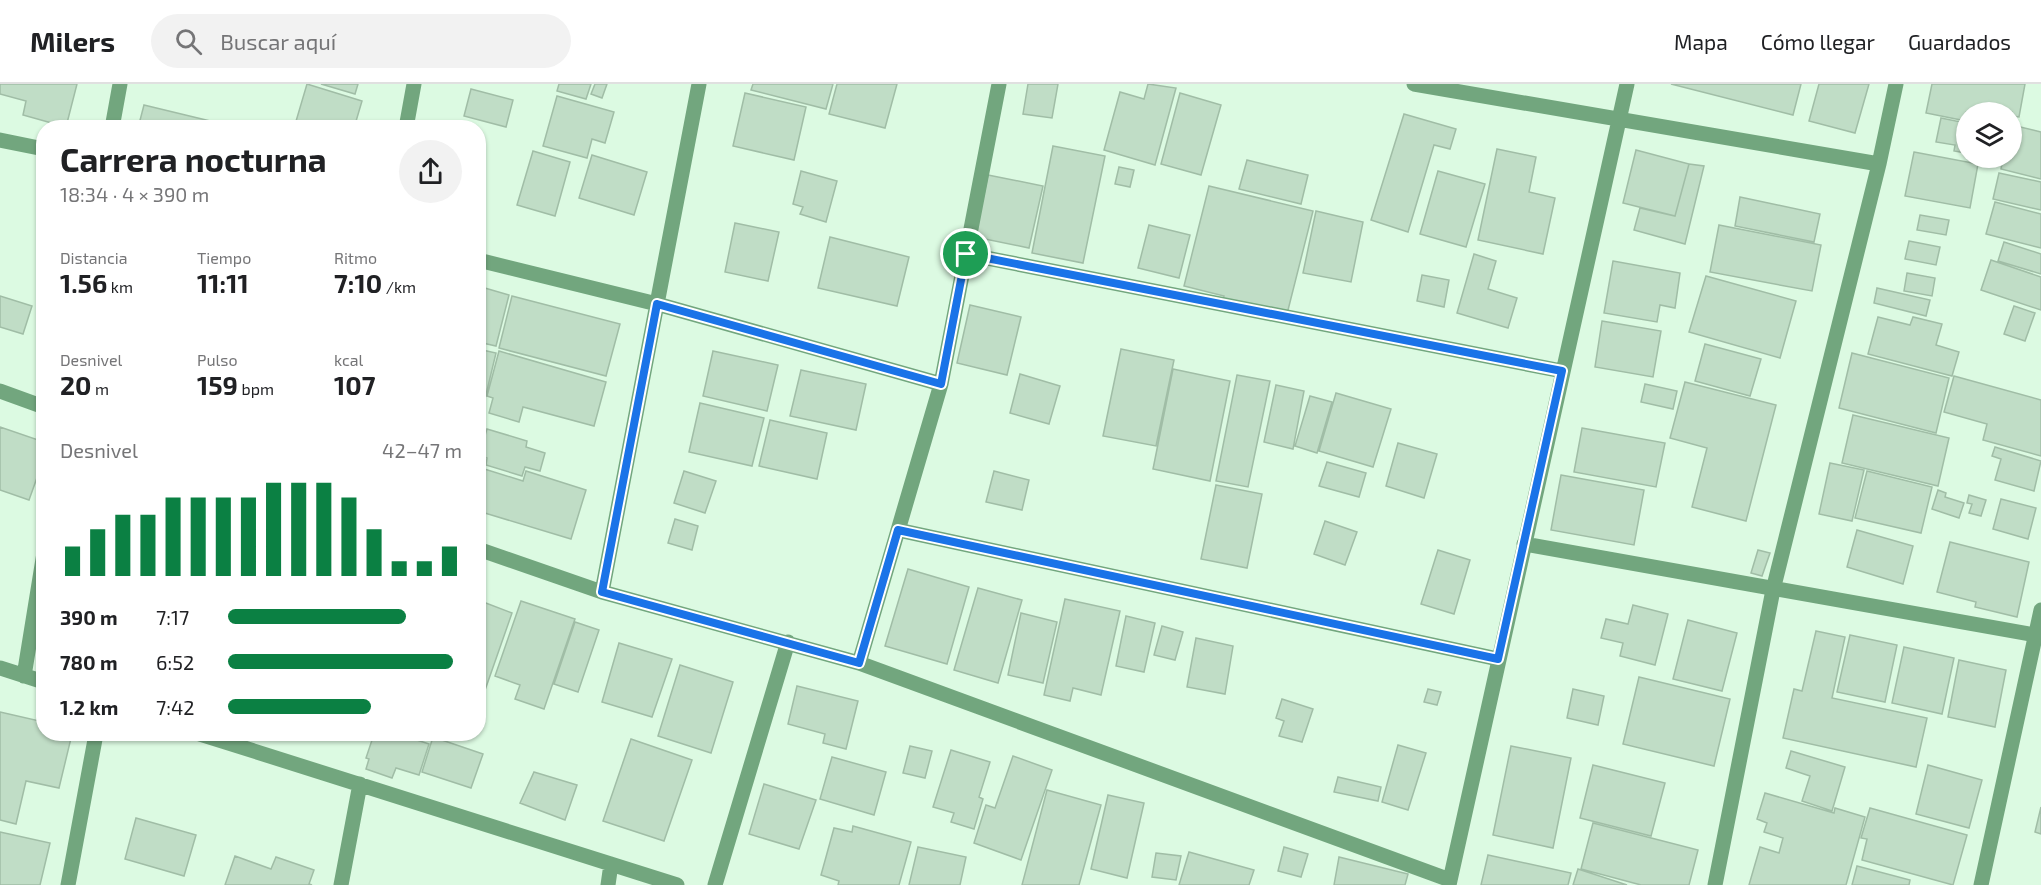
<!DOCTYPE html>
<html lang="es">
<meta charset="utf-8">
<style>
body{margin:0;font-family:"Exo 2",sans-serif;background:#f2f2f2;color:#202124;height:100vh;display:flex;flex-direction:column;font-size:22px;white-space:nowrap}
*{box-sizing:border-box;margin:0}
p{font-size:20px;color:#757577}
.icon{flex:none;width:33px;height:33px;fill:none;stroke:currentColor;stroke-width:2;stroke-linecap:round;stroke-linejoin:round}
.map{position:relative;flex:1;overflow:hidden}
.details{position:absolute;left:36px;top:36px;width:450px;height:621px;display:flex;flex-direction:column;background:#fff;border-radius:24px;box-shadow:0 2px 4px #0004}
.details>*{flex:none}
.tools{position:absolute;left:1956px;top:18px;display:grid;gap:12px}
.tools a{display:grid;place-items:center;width:66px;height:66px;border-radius:50%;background:#fff;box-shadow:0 2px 4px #0004;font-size:30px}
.pin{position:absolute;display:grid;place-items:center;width:51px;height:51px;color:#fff;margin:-26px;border:3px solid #fff;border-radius:50%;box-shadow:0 2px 6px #0007}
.round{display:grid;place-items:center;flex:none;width:63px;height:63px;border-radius:32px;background:#f2f2f2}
.headline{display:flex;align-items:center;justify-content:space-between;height:102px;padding:0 24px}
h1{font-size:33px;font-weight:700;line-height:45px}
.figures{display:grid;grid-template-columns:repeat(3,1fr);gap:9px;height:102px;padding:6px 24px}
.figures div{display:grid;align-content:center}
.figures b{font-size:26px;font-weight:700}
.figures small{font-size:16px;font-weight:400}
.figures p{font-size:16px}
.chart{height:168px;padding:12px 24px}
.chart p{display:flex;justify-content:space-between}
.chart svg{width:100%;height:108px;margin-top:6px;stroke:#0b8043;stroke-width:6}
ul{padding:0 24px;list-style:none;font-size:20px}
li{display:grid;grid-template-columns:96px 72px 1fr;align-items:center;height:45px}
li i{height:15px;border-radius:8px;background:#0b8043}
header{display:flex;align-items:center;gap:36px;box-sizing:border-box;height:84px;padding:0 30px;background:#fff;border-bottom:2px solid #e0e0e0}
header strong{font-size:28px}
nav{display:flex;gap:33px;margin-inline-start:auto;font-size:21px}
.search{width:420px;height:54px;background:#f2f2f2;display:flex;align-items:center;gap:15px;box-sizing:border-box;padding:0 21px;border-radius:33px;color:#757577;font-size:22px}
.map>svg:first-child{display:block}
.building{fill:#c0ddc6;stroke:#a0bda6;stroke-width:1.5}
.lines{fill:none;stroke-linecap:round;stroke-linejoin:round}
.minor{stroke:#72a67e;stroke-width:15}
.route-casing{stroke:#fff;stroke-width:12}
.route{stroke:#1a73e8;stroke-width:8}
</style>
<header>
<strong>Milers</strong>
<div class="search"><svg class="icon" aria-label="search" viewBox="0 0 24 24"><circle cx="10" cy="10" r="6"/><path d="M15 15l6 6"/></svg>Buscar aquí</div>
<nav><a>Mapa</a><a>Cómo llegar</a><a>Guardados</a></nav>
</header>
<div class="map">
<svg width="2041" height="801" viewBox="0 0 2041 801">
<rect width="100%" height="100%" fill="#dcfae2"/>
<path class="building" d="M 0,0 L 77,0 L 66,43 L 23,31 L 26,17 L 0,10 Z
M 307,0 L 362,17 L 354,44 L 294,44 Z
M 321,0 L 358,0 L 355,10 Z
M 559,0 L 591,0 L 586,15 L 557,7 Z
M 595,0 L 607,0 L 602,14 L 591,10 Z
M 753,0 L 833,0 L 826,25 L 751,6 Z
M 837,0 L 897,0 L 885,44 L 829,30 Z
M 1028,0 L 1058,0 L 1052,34 L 1023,30 Z
M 1148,0 L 1176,4 L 1155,81 L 1104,66 L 1120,8 L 1144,15 Z
M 1671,0 L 1801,0 L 1793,31 Z
M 1819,0 L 1869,0 L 1855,49 L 1809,37 Z
M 1932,0 L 2025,0 L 2019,33 L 2012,32 L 2012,28 L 1966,28 L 1966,37 L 1926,29 Z
M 471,5 L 513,16 L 506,43 L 464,32 Z
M 745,9 L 806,23 L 794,76 L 733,62 Z
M 1180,9 L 1221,21 L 1201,91 L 1161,80 Z
M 557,12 L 614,28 L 605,59 L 592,55 L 587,74 L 543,62 Z
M 144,21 L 231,42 L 230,44 L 138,44 Z
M 1404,30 L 1456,45 L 1450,65 L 1434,61 L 1408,148 L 1371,136 Z
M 1941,34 L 1966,39 L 1966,69 L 1954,67 L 1955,61 L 1936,58 Z
M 2012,41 L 2041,48 L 2041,95 L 2001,85 L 2003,74 L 2012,74 Z
M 1053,62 L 1105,72 L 1083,179 L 1032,169 Z
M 1497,65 L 1536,73 L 1529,108 L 1555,114 L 1543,170 L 1478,156 Z
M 1636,66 L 1689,80 L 1675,132 L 1623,119 Z
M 533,67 L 570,78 L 555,132 L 517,121 Z
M 1914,68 L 1978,80 L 1970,124 L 1905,112 Z
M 592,71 L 647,88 L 634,131 L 579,114 Z
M 1247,76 L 1308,91 L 1301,120 L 1239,105 Z
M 1689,80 L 1704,82 L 1685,160 L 1634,146 L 1640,124 L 1675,132 Z
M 1119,83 L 1134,86 L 1130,103 L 1115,100 Z
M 801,87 L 837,97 L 826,138 L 800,130 L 803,123 L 793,120 Z
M 1438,87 L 1485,100 L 1466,163 L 1420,150 Z
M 1999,89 L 2041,98 L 2041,126 L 1993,115 Z
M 988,91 L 1043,102 L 1029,164 L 975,153 Z
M 1209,102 L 1313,127 L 1287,230 L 1223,215 L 1224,212 L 1184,202 Z
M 1740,113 L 1820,130 L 1814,158 L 1735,142 Z
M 1995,118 L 2041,130 L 2041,164 L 1986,150 Z
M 1316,127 L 1363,138 L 1351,198 L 1303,189 Z
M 1920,131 L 1949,136 L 1946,151 L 1917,146 Z
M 735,139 L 779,148 L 768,197 L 725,188 Z
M 1149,141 L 1190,151 L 1179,194 L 1138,184 Z
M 1719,141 L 1821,161 L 1812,207 L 1710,188 Z
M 830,153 L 909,173 L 897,222 L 818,204 Z
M 1909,157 L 1940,163 L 1936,181 L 1905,175 Z
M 2004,158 L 2041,170 L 2041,190 L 1998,177 Z
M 1474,170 L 1496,177 L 1488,205 L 1517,214 L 1508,244 L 1457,229 Z
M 1991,176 L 2041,193 L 2041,226 L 1981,206 Z
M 1613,177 L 1680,189 L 1675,224 L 1660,221 L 1657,238 L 1604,229 Z
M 1907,189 L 1935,194 L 1932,212 L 1904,207 Z
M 1422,191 L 1449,196 L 1444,223 L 1417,217 Z
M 1706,192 L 1796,217 L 1780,274 L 1689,248 Z
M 478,202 L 509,211 L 496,262 L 478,258 Z
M 1877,204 L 1930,216 L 1926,232 L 1874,219 Z
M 0,212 L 32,222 L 23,250 L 0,243 Z
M 512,212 L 620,240 L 606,292 L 499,264 Z
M 970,221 L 1021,233 L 1007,291 L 957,279 Z
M 2014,222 L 2035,229 L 2025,257 L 2004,250 Z
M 1878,233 L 1910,241 L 1913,233 L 1942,240 L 1936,261 L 1959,268 L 1952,292 L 1868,270 Z
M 1602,237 L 1661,247 L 1653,293 L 1595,283 Z
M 1705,260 L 1761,275 L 1750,312 L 1695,297 Z
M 478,265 L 496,269 L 484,319 L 478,318 Z
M 1121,265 L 1174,276 L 1156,362 L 1103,352 Z
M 499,267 L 606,298 L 594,342 L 523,323 L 519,338 L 489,329 L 493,314 L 487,312 Z
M 713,267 L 778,281 L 767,327 L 703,312 Z
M 1852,269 L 1949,294 L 1936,349 L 1839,324 Z
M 1173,285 L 1230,297 L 1210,397 L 1153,385 Z
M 801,286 L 866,300 L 856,346 L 790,332 Z
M 1020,290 L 1060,302 L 1049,340 L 1010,329 Z
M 1237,291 L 1270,297 L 1248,403 L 1216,397 Z
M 1954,292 L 2041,316 L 2041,372 L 1983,356 L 1987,340 L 1944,328 Z
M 1685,298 L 1776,321 L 1746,437 L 1692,423 L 1707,364 L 1670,354 Z
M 1645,300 L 1677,307 L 1673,325 L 1641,318 Z
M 1276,301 L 1304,307 L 1293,365 L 1264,358 Z
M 1336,309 L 1391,325 L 1373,383 L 1319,367 Z
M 1310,312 L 1332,318 L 1317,369 L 1295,362 Z
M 700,319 L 764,334 L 752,382 L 689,368 Z
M 1853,331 L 1949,354 L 1938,402 L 1842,379 Z
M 770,336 L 827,349 L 817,395 L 759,382 Z
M 0,343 L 44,358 L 44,374 L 29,416 L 0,406 Z
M 1582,344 L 1665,359 L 1656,403 L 1574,388 Z
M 487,345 L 527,357 L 526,363 L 545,369 L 540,387 L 525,383 L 522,392 L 486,381 L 487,374 L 479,371 Z
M 1398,359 L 1437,370 L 1424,414 L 1386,402 Z
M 1995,363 L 2041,377 L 2034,407 L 1995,396 L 2001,375 L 1992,372 Z
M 1327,378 L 1366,389 L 1359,413 L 1319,402 Z
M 1830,379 L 1864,386 L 1852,437 L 1819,430 Z
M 478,383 L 523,397 L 526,387 L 586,406 L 571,455 L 478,427 Z
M 684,387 L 716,397 L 705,429 L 674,419 Z
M 994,387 L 1029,396 L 1022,426 L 986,418 Z
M 1867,387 L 1932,403 L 1921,449 L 1855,434 Z
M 1561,391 L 1644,406 L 1634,461 L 1551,446 Z
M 1216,401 L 1262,410 L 1247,484 L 1201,475 Z
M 1938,406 L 1946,409 L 1945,413 L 1964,419 L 1959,434 L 1932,425 Z
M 1969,411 L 1986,416 L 1981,432 L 1969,429 L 1972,420 L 1967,419 Z
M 2001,415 L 2036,424 L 2028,455 L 1993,445 Z
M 675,435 L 698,442 L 692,466 L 668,459 Z
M 1325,437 L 1357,448 L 1345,481 L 1314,470 Z
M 1857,446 L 1913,462 L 1903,500 L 1847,483 Z
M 1950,458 L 2029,478 L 2017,533 L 1975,523 L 1976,518 L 1937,508 Z
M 1438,466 L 1470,476 L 1454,530 L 1421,520 Z
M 1758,466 L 1770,469 L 1762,492 L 1751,489 Z
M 908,485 L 969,503 L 947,580 L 885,562 Z
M 978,504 L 1022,516 L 998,599 L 954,586 Z
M 1065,515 L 1120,527 L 1101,611 L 1073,604 L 1070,617 L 1044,611 Z
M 478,516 L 512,529 L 484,609 L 478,607 Z
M 521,517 L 575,535 L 544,625 L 515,615 L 520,601 L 495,592 Z
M 1633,521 L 1668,530 L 1655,581 L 1620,572 L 1623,559 L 1601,554 L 1606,535 L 1628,540 Z
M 1021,529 L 1057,538 L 1043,599 L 1008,591 Z
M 1126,532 L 1155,539 L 1144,588 L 1116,582 Z
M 1688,536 L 1737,549 L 1722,607 L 1673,595 Z
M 575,538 L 599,546 L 578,608 L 554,600 Z
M 1162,542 L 1183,548 L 1175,576 L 1154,571 Z
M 1816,547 L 1845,553 L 1832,614 L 1927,634 L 1916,683 L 1783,654 L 1794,605 L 1802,607 Z
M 1850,551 L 1897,561 L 1885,618 L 1837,608 Z
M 1196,554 L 1233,562 L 1225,610 L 1187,603 Z
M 619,559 L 672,575 L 652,633 L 602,618 Z
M 1904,563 L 1954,574 L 1942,630 L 1892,619 Z
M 1959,576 L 2006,586 L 1995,643 L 1948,633 Z
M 680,581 L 733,598 L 711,669 L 658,652 Z
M 1639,593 L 1730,615 L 1714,682 L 1623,660 Z
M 797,602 L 858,617 L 846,665 L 823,659 L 825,650 L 788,640 Z
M 1428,605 L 1441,608 L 1437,621 L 1424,618 Z
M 1573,605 L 1604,612 L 1598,641 L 1567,634 Z
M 1282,615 L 1313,625 L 1302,658 L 1279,652 L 1284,637 L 1276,634 Z
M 0,628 L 44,638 L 44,650 L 72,650 L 59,704 L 26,697 L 16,740 L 0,736 Z
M 374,650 L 413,650 L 411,654 L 429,660 L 419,691 L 396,684 L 392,694 L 366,685 L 369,675 L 366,674 Z
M 433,653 L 483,670 L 471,704 L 422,688 Z
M 631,655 L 692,676 L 664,757 L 603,737 Z
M 1398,661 L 1426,669 L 1408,726 L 1382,718 Z
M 910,662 L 932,667 L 925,694 L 903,689 Z
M 1511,662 L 1571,674 L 1553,764 L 1493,751 Z
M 951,666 L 990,678 L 979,713 L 983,715 L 974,745 L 951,738 L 954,729 L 933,723 Z
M 1791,667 L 1845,683 L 1832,727 L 1802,717 L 1810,692 L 1786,684 Z
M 1013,672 L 1052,686 L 1021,776 L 974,759 L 986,721 L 995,724 Z
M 832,673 L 886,688 L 874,731 L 820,715 Z
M 1593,681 L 1665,699 L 1651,752 L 1580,734 Z
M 1928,681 L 1982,696 L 1969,744 L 1916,730 Z
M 534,688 L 577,701 L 565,736 L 520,719 Z
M 1338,693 L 1381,703 L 1378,717 L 1334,708 Z
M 764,700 L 816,716 L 799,765 L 749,750 Z
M 1047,706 L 1101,721 L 1079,801 L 1022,801 Z
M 1765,709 L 1834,729 L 1835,724 L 1865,733 L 1846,801 L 1749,801 L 1760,763 L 1779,769 L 1783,754 L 1764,748 L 1767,739 L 1757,735 Z
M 1108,711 L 1144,719 L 1127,794 L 1091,785 Z
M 2041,723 L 2041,750 L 2035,748 Z
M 1870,724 L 1967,751 L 1953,801 L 1862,776 L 1867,755 L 1861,754 Z
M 136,734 L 196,751 L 184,792 L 125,775 Z
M 1593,739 L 1698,766 L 1689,801 L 1641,801 L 1581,785 Z
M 853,742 L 911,758 L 899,801 L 838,801 L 839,797 L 821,791 L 834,744 L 852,748 Z
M 0,748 L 50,759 L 40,801 L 0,801 Z
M 918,763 L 966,773 L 960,801 L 909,801 Z
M 1284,763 L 1308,770 L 1301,793 L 1278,787 Z
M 1189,768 L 1254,786 L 1249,801 L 1179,801 Z
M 1156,769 L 1181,772 L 1176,796 L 1152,793 Z
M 1488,771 L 1571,789 L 1568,801 L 1481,801 Z
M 235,772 L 271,785 L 276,773 L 314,786 L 309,800 L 312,801 L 225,801 Z
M 1339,773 L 1408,790 L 1405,801 L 1334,801 Z
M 1857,782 L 1910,796 L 1909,801 L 1852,801 Z
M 1578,785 L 1627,801 L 1573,801 Z"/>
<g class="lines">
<path class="minor" d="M 1414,0 L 1879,80
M 112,44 L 120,0
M 406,44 L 414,0
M 0,56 L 44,65
M 966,170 L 1562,287
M 478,176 L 657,220 L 941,300
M 0,307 L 44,323
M 898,446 L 1498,575
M 1524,460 L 2041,552
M 478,465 L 602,508 L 859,579 L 1450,796
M 602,508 L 699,0
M 859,579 L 941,300 L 999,0
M 0,584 L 44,598
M 24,592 L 44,469
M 200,650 L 677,801
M 68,801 L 96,650
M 341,801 L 360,700
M 608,801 L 611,780
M 715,801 L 788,558
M 1449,801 L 1627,0
M 1715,801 L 1773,506 L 1879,80 L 1896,0
M 1981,801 L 2041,526"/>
</g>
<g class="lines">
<defs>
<path id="route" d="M 966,170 L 1562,287 L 1498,575 L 898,446 L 859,579 L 602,508 L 657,220 L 941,300 Z"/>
</defs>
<use href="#route" class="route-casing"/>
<use href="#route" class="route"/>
</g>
</svg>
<div class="tools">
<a><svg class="icon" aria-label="layers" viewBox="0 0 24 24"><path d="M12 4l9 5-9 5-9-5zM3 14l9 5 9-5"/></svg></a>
</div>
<div class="pin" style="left:966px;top:170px;background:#1e9e55"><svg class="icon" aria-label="arrive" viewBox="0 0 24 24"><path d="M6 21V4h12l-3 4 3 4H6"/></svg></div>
<section class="details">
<div class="headline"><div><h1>Carrera nocturna</h1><p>18:34 · 4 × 390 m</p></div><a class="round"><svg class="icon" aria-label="share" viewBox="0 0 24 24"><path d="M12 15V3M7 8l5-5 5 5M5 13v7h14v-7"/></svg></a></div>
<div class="figures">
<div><p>Distancia</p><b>1.56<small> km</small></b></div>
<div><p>Tiempo</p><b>11:11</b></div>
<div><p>Ritmo</p><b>7:10<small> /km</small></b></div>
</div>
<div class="figures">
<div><p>Desnivel</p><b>20<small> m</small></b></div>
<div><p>Pulso</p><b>159<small> bpm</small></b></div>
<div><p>kcal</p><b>107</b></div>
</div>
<div class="chart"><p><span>Desnivel</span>42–47 m</p>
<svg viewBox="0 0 160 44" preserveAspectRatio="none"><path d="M5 44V32M15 44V25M25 44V19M35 44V19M45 44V12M55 44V12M65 44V12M75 44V12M85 44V6M95 44V6M105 44V6M115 44V12M125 44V25M135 44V38M145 44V38M155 44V32"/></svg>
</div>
<ul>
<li><b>390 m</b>7:17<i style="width:76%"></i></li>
<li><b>780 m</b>6:52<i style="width:96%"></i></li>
<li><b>1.2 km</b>7:42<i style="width:61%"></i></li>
</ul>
</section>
</div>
